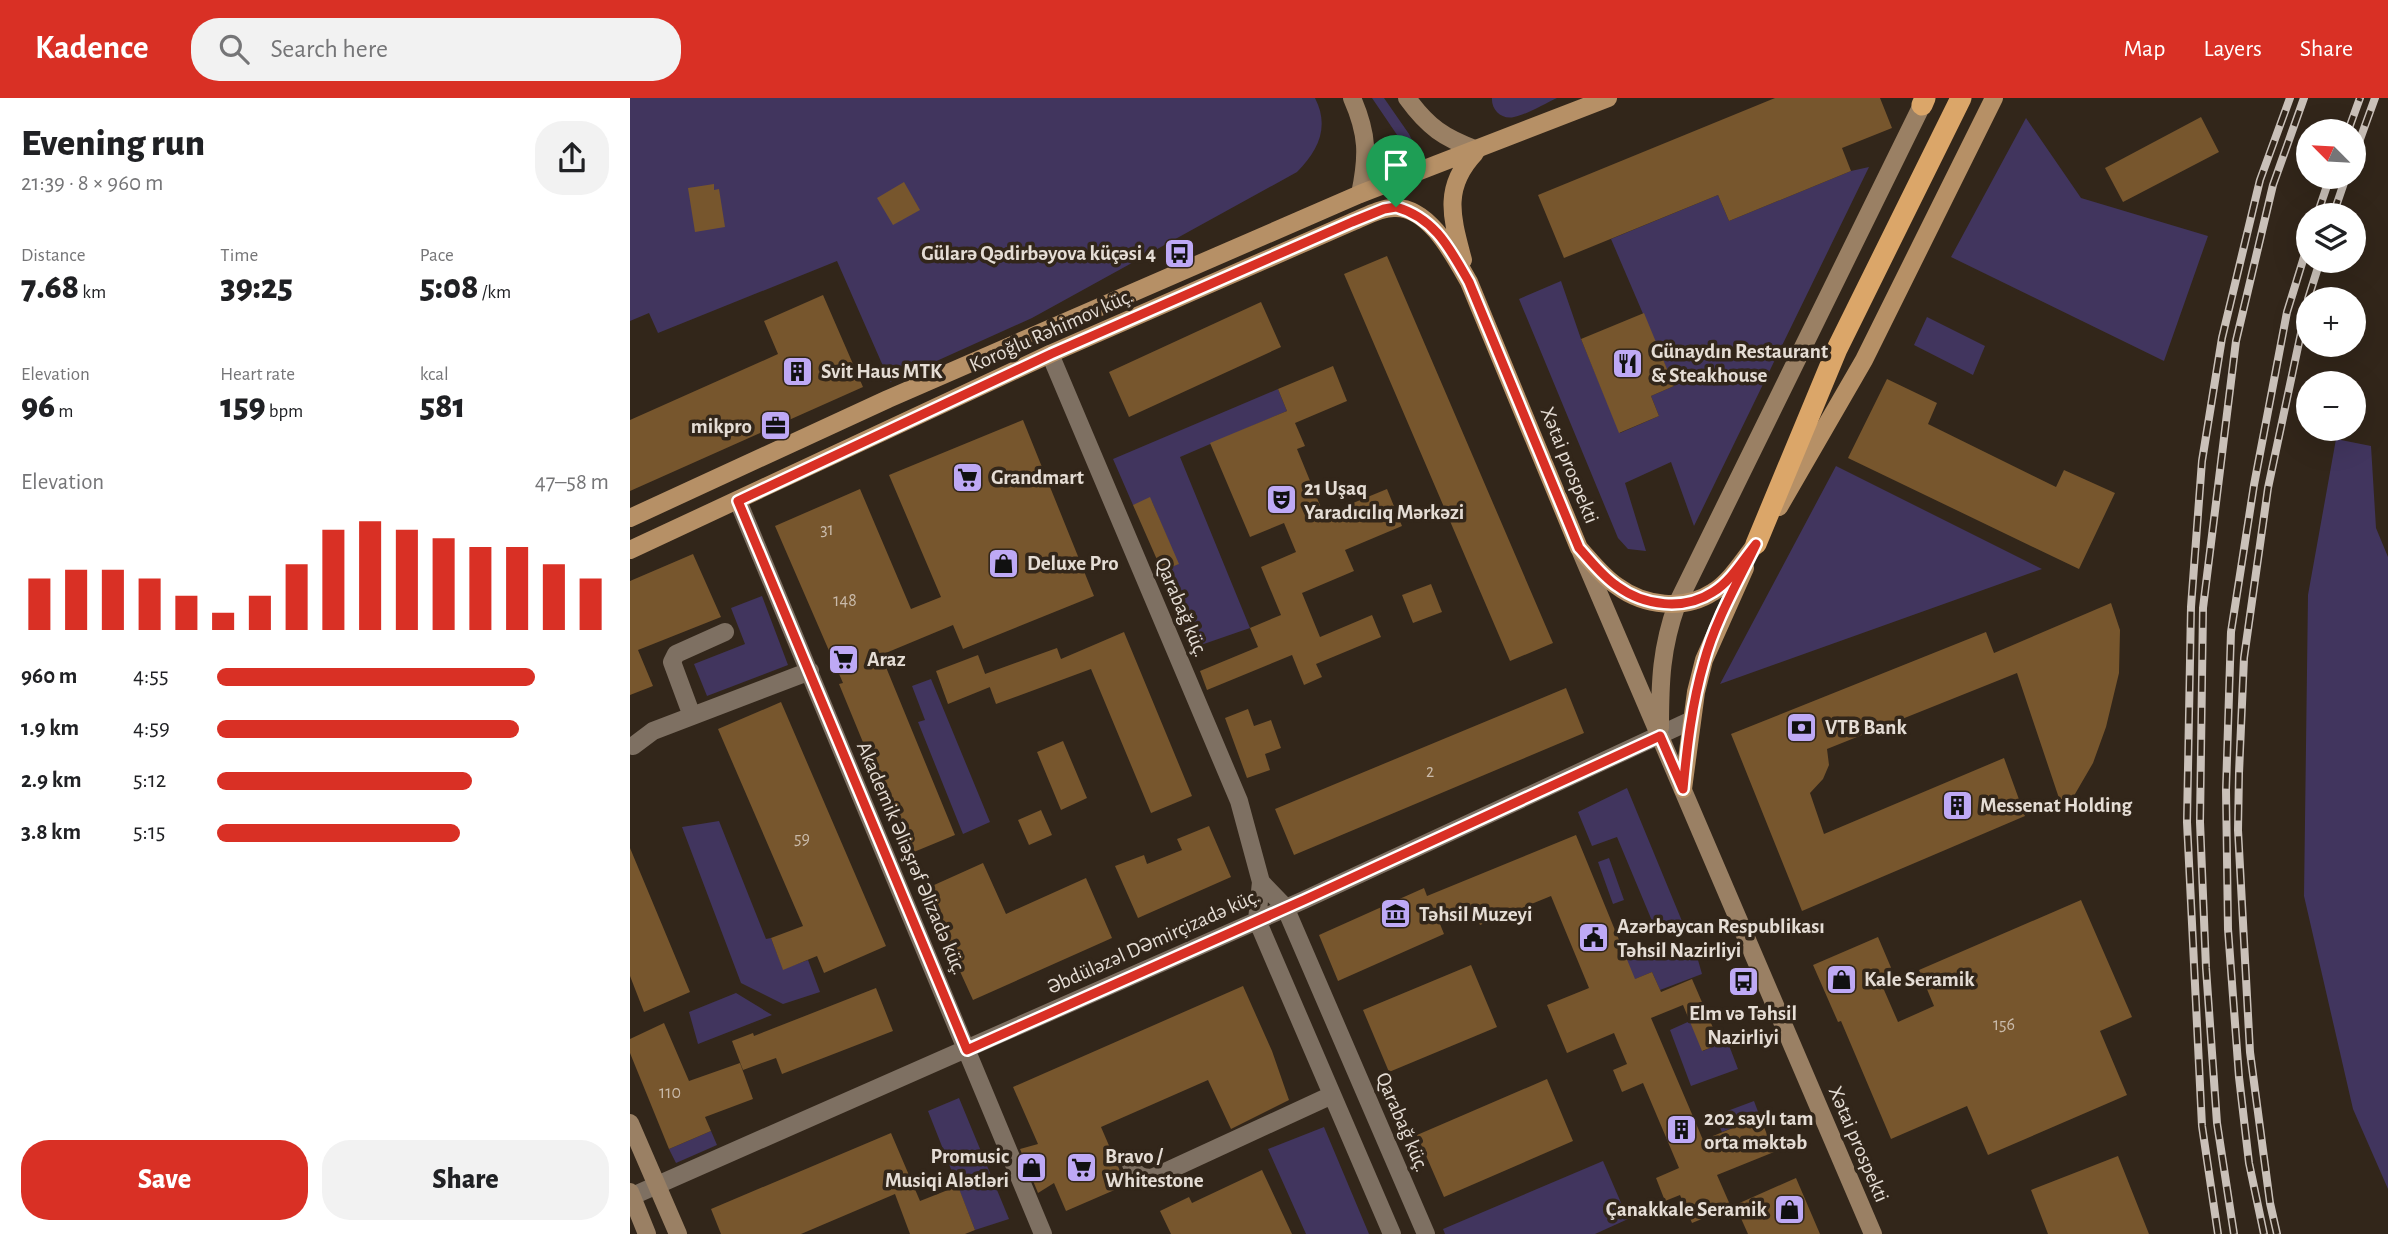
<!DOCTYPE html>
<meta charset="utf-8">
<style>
body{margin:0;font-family:"Alegreya Sans",sans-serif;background:#f2f2f2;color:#202124;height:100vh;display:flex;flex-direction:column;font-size:26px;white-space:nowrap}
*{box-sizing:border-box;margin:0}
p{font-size:23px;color:#757577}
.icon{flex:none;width:38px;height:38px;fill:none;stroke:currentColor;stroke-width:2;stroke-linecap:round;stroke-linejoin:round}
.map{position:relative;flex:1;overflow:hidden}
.details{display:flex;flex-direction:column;background:#fff;width:630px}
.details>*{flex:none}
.needle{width:46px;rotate:294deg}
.tools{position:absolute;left:1666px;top:21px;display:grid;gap:14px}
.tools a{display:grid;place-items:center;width:70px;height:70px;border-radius:50%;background:#fff;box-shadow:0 7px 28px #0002;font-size:35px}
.pin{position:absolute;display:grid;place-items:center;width:60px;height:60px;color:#fff;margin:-72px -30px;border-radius:50% 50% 50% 0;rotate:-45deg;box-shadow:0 0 7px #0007}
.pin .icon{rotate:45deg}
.round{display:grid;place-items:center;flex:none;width:74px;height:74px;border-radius:28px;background:#f2f2f2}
.headline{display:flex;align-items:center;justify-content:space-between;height:119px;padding:0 21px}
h1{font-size:38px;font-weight:800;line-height:52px}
.figures{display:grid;grid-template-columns:repeat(3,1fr);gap:10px;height:119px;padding:7px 21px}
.figures div{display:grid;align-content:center}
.figures b{font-size:35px;font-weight:800}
.figures small{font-size:19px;font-weight:400}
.figures p{font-size:19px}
.chart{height:196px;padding:14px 21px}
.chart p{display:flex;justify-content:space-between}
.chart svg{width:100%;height:126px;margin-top:7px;stroke:#d93025;stroke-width:6}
.cta{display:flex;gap:14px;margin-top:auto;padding:14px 21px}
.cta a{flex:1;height:80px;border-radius:28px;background:#d93025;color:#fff;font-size:28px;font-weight:800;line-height:80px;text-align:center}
.cta a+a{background:#f2f2f2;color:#202124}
ul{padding:0 21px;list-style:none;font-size:23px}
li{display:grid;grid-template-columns:112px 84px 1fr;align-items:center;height:52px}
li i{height:18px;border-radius:9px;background:#d93025}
header{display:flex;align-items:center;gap:42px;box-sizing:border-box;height:98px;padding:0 35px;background:#d93025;color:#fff}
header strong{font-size:33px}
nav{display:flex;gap:38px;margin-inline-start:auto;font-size:24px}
.search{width:490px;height:63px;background:#f2f2f2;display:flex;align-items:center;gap:18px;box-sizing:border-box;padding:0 24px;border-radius:28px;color:#757577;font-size:26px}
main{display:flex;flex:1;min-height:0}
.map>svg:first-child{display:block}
.green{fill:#41355e}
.building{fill:#77562d}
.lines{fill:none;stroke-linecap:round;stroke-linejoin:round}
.street{stroke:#7e7062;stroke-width:18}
.secondary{stroke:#9a8064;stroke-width:18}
.primary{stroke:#b69066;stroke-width:18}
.highway{stroke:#dba669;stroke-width:21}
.rail-casing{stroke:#cac1b9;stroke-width:8}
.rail{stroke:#32261a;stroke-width:5;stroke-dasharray:16;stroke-linecap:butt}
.route-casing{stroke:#fff;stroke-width:14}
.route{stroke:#d93025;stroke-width:9}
.labels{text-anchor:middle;stroke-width:7;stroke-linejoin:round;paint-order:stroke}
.number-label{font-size:18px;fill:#cabbab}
.poi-label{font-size:21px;font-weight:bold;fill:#e5ddd5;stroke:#32261a;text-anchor:start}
.street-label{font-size:21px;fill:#e5ddd5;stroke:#32261a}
</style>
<header>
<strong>Kadence</strong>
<div class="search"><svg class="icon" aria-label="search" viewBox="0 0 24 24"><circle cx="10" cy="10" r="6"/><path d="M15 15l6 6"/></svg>Search here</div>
<nav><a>Map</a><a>Layers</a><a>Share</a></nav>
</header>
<main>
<section class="details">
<div class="headline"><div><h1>Evening run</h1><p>21:39 · 8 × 960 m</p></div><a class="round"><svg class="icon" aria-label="share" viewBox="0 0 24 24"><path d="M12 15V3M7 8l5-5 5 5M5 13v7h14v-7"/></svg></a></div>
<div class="figures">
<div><p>Distance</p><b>7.68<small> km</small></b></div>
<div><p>Time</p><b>39:25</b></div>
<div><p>Pace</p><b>5:08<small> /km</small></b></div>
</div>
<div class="figures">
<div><p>Elevation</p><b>96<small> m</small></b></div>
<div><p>Heart rate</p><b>159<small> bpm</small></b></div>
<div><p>kcal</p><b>581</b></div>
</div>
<div class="chart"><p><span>Elevation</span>47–58 m</p>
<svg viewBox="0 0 160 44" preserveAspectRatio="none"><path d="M5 44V26M15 44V23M25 44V23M35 44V26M45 44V32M55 44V38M65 44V32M75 44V21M85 44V9M95 44V6M105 44V9M115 44V12M125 44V15M135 44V15M145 44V21M155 44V26"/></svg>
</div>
<ul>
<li><b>960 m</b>4:55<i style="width:81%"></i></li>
<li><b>1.9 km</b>4:59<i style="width:77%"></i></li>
<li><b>2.9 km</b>5:12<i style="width:65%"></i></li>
<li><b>3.8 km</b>5:15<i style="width:62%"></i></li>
</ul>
<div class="cta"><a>Save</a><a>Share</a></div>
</section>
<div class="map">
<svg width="1758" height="1136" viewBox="0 0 1758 1136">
<rect width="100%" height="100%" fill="#32261a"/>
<path class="green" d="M 0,0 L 685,0 C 700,29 688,53 667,74 L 402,220 L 260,284 L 207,163 L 28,235 L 19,215 L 0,223 Z
M 742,0 L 754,0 L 779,36 L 787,52 L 780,56 Z
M 862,0 L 927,0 C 914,6 898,16 884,19 C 872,22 861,12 862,0 Z
M 1396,20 L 1451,100 L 1578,138 L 1534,263 L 1321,159 Z
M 1239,69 L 1064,428 L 1041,364 L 995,385 L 1016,453 L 998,451 L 988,440 L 889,201 L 931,183 L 951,241 L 990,335 L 1029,318 L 1021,298 L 1044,288 L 981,141 L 1088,97 L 1099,123 L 1221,73 Z
M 1297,219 L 1355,248 L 1343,277 L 1284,247 Z
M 648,291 L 657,313 L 550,359 L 620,530 L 565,549 L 532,473 L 548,466 L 522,404 L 503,407 L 483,361 Z
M 1706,341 L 1741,348 L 1746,430 L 1758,459 L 1758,1091 L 1723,1011 L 1674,798 L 1678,497 Z
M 1206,368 L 1412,471 L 1090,586 Z
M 132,498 L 158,567 L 77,598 L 64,566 L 115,546 L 101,510 Z
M 301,581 L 360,724 L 333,736 L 288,624 L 295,622 L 282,588 Z
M 997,690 L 1054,828 L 1043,830 L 1040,824 L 1025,830 L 987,739 L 962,748 L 948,714 Z
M 89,723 L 136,841 L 141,840 L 153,871 L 178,862 L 190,894 L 153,906 L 111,885 L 52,729 Z
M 979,760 L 994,802 L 983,806 L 968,764 Z
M 1009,848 L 1068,862 L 1072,876 L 1030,892 L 1022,874 L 996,885 L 988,866 L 998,862 L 994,854 Z
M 106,895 L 142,917 L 68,946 L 59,914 Z
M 1060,923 L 1073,953 L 1097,942 L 1108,971 L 1061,988 L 1040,932 Z
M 329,1000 L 379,1121 L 345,1132 L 298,1013 Z
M 1124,1003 L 1130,1019 L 1092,1034 L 1084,1018 Z
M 694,1029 L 739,1136 L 676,1136 L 638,1051 Z
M 81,1033 L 87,1047 L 46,1065 L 39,1051 Z
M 973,1063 L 998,1121 L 965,1136 L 815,1136 L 813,1131 Z"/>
<path class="building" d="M 1145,0 L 1250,0 L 1262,30 L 1212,50 L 1221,73 L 1099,123 L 1088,97 L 934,160 L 908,97 Z
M 1571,19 L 1589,54 L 1493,104 L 1475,70 Z
M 274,84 L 290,112 L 263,127 L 247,100 Z
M 84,86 L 84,92 L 89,91 L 95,129 L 65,134 L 58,90 Z
M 757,158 L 923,545 L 880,563 L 714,176 Z
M 193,197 L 233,289 L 0,393 L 0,322 L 148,256 L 134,223 Z
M 631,204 L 651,249 L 499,319 L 479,274 Z
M 1014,215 L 1044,288 L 1021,298 L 1029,318 L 989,335 L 951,241 Z
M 703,268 L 717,303 L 665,325 L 675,348 L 667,351 L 694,417 L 757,391 L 772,428 L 715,452 L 724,473 L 672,495 L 690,539 L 742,517 L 751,539 L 686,566 L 692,579 L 674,587 L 662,557 L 577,592 L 570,573 L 628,549 L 620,530 L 651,517 L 631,469 L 666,454 L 654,425 L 620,439 L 580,345 L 657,313 L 648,291 Z
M 1257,281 L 1307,305 L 1298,326 L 1426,389 L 1434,372 L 1485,395 L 1449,471 L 1218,360 Z
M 393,322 L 464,498 L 333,551 L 323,527 L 251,557 L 325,737 L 279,756 L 209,586 L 213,585 L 145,428 L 230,391 L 281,511 L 311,499 L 259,377 Z
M 520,399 L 549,466 L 532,473 L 503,407 Z
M 63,456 L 91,519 L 8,552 L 23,588 L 0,597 L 0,483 Z
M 801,486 L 812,514 L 783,525 L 772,497 Z
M 1481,505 L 1490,532 L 1489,575 L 1476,629 L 1463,665 L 1434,715 L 1387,575 L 1197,651 L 1199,667 L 1193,681 L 1180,695 L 1194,736 L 1374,660 L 1395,718 L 1172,813 L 1101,636 L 1356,534 L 1364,555 Z
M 494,534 L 562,698 L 521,715 L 461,571 L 366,606 L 355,576 L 427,550 L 431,561 Z
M 348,557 L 360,589 L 318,606 L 306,573 Z
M 936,590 L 954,635 L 664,757 L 645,711 Z
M 151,604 L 256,848 L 194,875 L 187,858 L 153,872 L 141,840 L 173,828 L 88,631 Z
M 618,611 L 624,628 L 641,622 L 651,650 L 635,656 L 640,672 L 617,680 L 595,620 Z
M 433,643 L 457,700 L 431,712 L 407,654 Z
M 411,712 L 422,737 L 399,747 L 388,722 Z
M 579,728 L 601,779 L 508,820 L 485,768 L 514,757 L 517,766 L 552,752 L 547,741 Z
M 946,737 L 1005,881 L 1022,874 L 1031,894 L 1062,881 L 1090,946 L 1072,953 L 1053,907 L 1021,920 L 1073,1042 L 1130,1019 L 1144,1054 L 1087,1077 L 1101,1109 L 1062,1125 L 1050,1097 L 1035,1103 L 1026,1080 L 1049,1070 L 1013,985 L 992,994 L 983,972 L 997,966 L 984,935 L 937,955 L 917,907 L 959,890 L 921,798 L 850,827 L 844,812 L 810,826 L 814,836 L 708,883 L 689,837 L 794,790 L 797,798 Z
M 0,750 L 60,894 L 14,914 L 0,878 Z
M 353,765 L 376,816 L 456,780 L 482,840 L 343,902 L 293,792 Z
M 1451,802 L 1502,919 L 1470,933 L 1497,997 L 1358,1057 L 1337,1008 L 1261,1041 L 1211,923 L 1208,924 L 1183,867 L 1248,839 L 1265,879 L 1251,885 L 1268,924 L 1304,908 L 1289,872 Z
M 841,867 L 867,929 L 759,974 L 733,912 Z
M 613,888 L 642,953 L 659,1002 L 601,1031 L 578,982 L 471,1029 L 496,1087 L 436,1113 L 424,1085 L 408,1095 L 390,1051 L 408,1046 L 383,989 Z
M 246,890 L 263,933 L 152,976 L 146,960 L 113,972 L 102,943 L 123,935 L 124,938 Z
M 34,925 L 59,983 L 110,965 L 123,1001 L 75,1019 L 81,1033 L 39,1051 L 0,955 L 0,941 Z
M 917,981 L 943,1043 L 814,1099 L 787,1037 Z
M 261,1035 L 290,1103 L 328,1088 L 345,1132 L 335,1136 L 280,1136 L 265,1096 L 171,1136 L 91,1136 L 81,1111 Z
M 1488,1058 L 1519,1136 L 1418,1136 L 1401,1092 Z
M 632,1072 L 662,1136 L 541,1136 L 530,1113 L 559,1099 L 562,1105 Z
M 1166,1080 L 1190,1136 L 1118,1136 L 1105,1107 Z"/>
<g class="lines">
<path class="street" d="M 420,256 L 609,703 L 631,784 L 627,822 L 762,1136
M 108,403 L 413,1136
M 62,618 L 42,564 L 46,556 L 95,534
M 3,648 L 23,633 L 180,573
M 631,784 L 655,809 L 796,1136
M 500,1064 C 505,1076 509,1080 522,1080 L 702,997
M 0,1099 L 674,802 L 1062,622"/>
<path class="secondary" d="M 722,0 C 738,36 738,58 730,96
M 777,0 C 798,29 814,40 847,52
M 951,454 L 1243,1136
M 1030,630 C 1030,584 1031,550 1047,506 L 1292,7
M 0,1025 L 48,1136
M 0,1094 L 17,1136"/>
<path class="primary" d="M 833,162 C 822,120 812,90 845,55
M 1149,409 L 1234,262 L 1364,0
M 0,420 L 258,301 L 730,96 L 978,0
M 0,452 L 420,256 L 722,124 C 735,119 749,110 764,110 C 799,108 824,158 839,184 L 949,450 C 961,463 972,478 987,488 C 1014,508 1054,513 1083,494 C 1101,483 1113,462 1126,446
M 1053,691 L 1066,594 L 1074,562 L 1115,470"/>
<path class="highway" d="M 1292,7 L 1295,0
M 1126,446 L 1207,251 L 1331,0"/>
<defs>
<path id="rail" d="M 1718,33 L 1730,0
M 1724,58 L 1745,0
M 1687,117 L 1700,79
M 1703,117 L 1716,79
M 1678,201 L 1690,163
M 1588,1136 L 1572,1028 L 1557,724 L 1561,509 L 1572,363 L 1592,240 L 1630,82 L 1660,0
M 1604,1136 L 1587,1025 L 1576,870 L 1570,724 L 1573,510 L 1606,243 L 1643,87 L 1674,0
M 1634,1136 L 1619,1065 L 1609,979 L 1598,831 L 1596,692 L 1601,534 L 1624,387 L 1657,214 L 1678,146
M 1647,1136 L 1640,1105 L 1620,954 L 1608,732 L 1609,675 L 1614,560 L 1638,390 L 1678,202"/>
</defs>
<use href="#rail" class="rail-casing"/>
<use href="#rail" class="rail"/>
</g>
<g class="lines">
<defs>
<path id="route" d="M 766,109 C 805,120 820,151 839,184 L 949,450 C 961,463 972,478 987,488 C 1014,508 1054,513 1083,494 C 1101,483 1113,462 1126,446 C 1108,484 1085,523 1074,564 C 1062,605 1057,649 1053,691 L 1030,638 L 674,802 L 337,952 L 108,403 L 421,256 L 722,124 L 754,111 Z"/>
</defs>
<use href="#route" class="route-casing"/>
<use href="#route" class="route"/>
</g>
<defs>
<symbol id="bus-square" viewBox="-11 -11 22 22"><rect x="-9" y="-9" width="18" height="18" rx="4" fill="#bea9f5" stroke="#32261a"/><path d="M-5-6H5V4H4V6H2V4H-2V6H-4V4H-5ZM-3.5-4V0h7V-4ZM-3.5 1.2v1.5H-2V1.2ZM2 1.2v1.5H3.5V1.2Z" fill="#111"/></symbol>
<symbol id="restaurant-square" viewBox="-11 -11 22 22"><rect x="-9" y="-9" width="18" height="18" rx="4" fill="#bea9f5" stroke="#32261a"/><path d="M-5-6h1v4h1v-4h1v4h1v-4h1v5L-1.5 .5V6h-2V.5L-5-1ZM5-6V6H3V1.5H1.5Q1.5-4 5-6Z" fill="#111"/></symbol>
<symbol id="building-square" viewBox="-11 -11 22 22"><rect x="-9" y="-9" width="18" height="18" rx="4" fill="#bea9f5" stroke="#32261a"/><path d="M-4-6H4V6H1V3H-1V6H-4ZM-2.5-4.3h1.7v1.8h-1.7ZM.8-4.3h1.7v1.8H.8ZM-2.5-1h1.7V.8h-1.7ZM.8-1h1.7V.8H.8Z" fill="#111"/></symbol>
<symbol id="office-square" viewBox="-11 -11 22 22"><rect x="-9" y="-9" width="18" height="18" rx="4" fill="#bea9f5" stroke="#32261a"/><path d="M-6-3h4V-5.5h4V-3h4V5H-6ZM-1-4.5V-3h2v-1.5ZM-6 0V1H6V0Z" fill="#111"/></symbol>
<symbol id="supermarket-square" viewBox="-11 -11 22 22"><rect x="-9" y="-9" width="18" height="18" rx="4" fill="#bea9f5" stroke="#32261a"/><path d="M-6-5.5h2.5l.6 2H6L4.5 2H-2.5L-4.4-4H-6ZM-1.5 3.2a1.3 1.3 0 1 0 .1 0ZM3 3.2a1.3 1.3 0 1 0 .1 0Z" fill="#111"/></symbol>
<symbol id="theatre-square" viewBox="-11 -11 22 22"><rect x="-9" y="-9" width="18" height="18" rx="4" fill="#bea9f5" stroke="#32261a"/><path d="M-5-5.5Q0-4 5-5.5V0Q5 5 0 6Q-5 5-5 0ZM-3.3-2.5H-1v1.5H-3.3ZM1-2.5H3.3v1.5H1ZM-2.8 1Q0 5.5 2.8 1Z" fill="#111"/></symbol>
<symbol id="shop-square" viewBox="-11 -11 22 22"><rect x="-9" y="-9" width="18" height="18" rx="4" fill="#bea9f5" stroke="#32261a"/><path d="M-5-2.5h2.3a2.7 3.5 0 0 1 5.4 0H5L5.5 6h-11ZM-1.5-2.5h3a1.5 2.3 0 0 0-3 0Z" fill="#111"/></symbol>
<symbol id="bank-square" viewBox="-11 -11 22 22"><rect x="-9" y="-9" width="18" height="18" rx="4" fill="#bea9f5" stroke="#32261a"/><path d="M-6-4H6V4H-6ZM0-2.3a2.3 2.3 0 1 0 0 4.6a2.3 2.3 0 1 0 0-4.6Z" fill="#111"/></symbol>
<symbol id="museum-square" viewBox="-11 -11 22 22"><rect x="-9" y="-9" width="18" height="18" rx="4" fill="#bea9f5" stroke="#32261a"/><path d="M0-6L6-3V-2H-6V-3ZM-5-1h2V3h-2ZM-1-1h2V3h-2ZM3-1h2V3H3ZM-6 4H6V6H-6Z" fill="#111"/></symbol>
<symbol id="civic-square" viewBox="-11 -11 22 22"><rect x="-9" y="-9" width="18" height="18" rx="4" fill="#bea9f5" stroke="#32261a"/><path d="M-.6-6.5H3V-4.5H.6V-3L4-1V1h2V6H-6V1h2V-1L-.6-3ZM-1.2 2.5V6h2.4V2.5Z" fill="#111"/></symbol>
</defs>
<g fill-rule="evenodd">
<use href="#bus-square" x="532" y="138" width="35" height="35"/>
<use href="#restaurant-square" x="980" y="248" width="35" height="35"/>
<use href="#building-square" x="150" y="256" width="35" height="35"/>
<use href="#office-square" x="128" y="310" width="35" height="35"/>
<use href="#supermarket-square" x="320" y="362" width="35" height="35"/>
<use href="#theatre-square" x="634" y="384" width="35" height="35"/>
<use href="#shop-square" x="356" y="448" width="35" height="35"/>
<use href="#supermarket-square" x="196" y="544" width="35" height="35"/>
<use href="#bank-square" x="1154" y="612" width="35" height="35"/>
<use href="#building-square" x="1310" y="690" width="35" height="35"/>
<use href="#museum-square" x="748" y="798" width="35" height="35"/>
<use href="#civic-square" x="946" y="822" width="35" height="35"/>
<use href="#shop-square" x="1194" y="864" width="35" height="35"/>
<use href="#bus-square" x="1096" y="866" width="35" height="35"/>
<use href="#building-square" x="1034" y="1014" width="35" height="35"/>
<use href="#shop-square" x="384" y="1052" width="35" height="35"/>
<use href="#supermarket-square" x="434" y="1052" width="35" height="35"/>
<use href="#shop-square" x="1142" y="1094" width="35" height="35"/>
</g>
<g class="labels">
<g class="number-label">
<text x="197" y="437">31</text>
<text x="215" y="508">148</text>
<text x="800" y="679">2</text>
<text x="172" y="746">59</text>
<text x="1374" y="932">156</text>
<text x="40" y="1000">110</text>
</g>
<g class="poi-label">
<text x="526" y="162" text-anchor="end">Gülarə Qədirbəyova küçəsi 4</text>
<text x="1021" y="260">Günaydın Restaurant<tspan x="1021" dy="24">&amp; Steakhouse</tspan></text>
<text x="191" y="280">Svit Haus MTK</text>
<text x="122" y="335" text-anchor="end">mikpro</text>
<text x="361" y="386">Grandmart</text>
<text x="674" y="397">21 Uşaq<tspan x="674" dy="24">Yaradıcılıq Mərkəzi</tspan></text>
<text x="397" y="472">Deluxe Pro</text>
<text x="237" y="568">Araz</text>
<text x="1195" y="636">VTB Bank</text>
<text x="1350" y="714">Messenat Holding</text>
<text x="789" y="823">Təhsil Muzeyi</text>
<text x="987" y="835">Azərbaycan Respublikası<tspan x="987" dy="24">Təhsil Nazirliyi</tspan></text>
<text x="1234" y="888">Kale Seramik</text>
<text x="1113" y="922" text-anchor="middle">Elm və Təhsil<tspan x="1113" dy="24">Nazirliyi</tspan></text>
<text x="1074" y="1027">202 saylı tam<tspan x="1074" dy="24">orta məktəb</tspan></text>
<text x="379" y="1065" text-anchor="end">Promusic<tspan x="379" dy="24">Musiqi Alətləri</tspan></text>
<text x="475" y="1065">Bravo /<tspan x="475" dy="24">Whitestone</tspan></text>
<text x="1137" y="1118" text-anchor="end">Çanakkale Seramik</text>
</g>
<g class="street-label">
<text transform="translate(421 232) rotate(-24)" y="7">Koroğlu Rəhimov küç.</text>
<text transform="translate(940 367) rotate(68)" y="7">Xətai prospekti</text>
<text transform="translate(552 509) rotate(67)" y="7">Qarabağ küç.</text>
<text transform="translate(282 760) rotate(67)" y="7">Akademik Əliəşrəf Əlizadə küç.</text>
<text transform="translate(523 843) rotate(-24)" y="7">Əbdüləzəl DƏmirçizadə küç.</text>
<text transform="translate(773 1024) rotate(67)" y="7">Qarabağ küç.</text>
<text transform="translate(1229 1046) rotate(67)" y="7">Xətai prospekti</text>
</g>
</g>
</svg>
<div class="tools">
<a><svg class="needle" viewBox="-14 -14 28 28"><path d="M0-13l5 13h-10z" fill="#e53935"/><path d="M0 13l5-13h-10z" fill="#757577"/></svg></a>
<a><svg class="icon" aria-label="layers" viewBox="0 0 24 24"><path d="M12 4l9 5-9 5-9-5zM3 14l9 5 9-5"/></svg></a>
<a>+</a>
<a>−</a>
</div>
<div class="pin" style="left:766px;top:109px;background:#1e9e55"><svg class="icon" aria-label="arrive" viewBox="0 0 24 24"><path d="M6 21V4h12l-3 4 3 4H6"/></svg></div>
</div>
</main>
